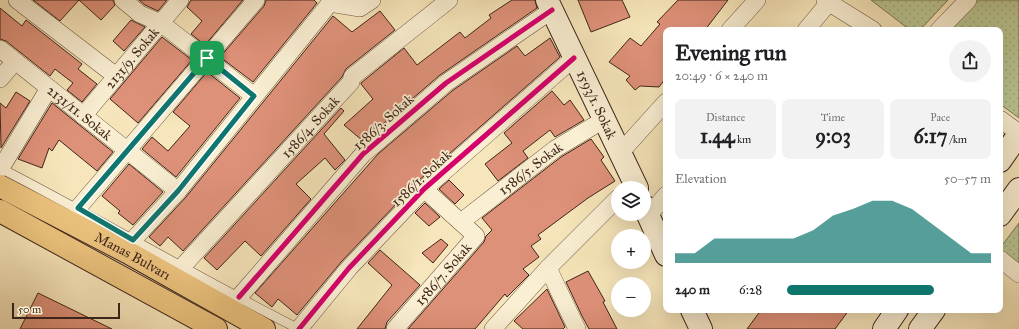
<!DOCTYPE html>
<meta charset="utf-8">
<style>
body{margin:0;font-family:"IM FELL Great Primer",serif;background:#f2f2f2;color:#202124;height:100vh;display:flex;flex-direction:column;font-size:15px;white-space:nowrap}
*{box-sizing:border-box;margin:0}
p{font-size:13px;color:#757577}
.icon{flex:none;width:22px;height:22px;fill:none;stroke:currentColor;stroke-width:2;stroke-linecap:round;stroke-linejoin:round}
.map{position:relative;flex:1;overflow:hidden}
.panel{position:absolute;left:663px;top:27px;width:340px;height:286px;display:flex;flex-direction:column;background:#fff;border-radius:8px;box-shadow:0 4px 16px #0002}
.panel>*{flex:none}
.controls{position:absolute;left:611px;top:181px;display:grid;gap:8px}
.controls a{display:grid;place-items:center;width:40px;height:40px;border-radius:50%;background:#fff;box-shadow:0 4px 16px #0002;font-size:20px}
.scale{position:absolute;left:12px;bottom:10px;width:108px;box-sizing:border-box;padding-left:4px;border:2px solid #3e251a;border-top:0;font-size:11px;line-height:14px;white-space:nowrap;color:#3e251a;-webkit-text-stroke:3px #faefd3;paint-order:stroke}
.pin{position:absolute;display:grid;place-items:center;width:34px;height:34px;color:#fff;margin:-17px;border-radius:8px;box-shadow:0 2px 6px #0006}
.round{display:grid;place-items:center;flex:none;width:42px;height:42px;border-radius:21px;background:#f2f2f2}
.summary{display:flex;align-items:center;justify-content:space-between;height:68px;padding:0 12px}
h1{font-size:22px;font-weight:700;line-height:30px}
.figures{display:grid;grid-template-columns:repeat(3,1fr);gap:6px;height:68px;padding:4px 12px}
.figures div{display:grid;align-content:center;border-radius:8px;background:#f2f2f2;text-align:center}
.figures b{font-size:20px;font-weight:700}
.figures small{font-size:11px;font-weight:400}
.figures p{font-size:11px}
.chart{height:112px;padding:8px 12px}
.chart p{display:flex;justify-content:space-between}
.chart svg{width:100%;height:72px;margin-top:4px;fill:#0f766e;opacity:.7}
ul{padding:0 12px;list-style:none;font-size:13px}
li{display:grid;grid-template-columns:64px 48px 1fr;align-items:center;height:30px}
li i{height:10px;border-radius:5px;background:#0f766e}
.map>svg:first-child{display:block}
.grass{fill:url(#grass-dots);stroke:#7c7656}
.building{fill:#de9179;stroke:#3e251a}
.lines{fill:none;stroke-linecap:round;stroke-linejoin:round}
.lane-casing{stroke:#6c5542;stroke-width:10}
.street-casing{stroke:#6c5542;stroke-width:18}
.secondary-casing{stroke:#3e251a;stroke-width:24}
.primary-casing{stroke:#3e251a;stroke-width:24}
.lane{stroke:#faefd3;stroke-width:9}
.street{stroke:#faefd3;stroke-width:17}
.secondary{stroke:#faefd3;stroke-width:22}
.primary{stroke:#ecc37e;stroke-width:22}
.cycleway-casing{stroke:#faefd3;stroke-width:8}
.cycleway{stroke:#d6006c;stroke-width:5}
.route-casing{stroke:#fff;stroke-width:8}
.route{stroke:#0f766e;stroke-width:5}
.labels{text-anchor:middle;stroke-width:3.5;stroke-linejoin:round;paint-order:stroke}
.street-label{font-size:14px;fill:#3e251a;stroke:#faefd3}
</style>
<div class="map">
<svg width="1019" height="329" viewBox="0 0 1019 329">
<defs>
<pattern id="grass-dots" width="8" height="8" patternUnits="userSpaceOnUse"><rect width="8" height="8" fill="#bac692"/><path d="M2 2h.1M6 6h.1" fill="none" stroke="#a1aa7d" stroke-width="1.8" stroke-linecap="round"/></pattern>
</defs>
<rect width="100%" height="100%" fill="#f7e6bb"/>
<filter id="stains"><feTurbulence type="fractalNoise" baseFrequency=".005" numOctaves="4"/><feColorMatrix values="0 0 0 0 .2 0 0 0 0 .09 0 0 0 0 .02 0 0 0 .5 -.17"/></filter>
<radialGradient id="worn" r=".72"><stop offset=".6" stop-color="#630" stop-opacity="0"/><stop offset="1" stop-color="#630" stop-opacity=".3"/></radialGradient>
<path class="grass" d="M 871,0 L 948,0 L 920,30 L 910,30 Z
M 972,0 L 1019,0 L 1019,118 L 1000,104 L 1000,30 L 941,30 Z
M 1019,223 L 1019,267 L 1000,253 L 1000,248 Z"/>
<path class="building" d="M 33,0 L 79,0 L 60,21 Z
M 79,0 L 113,0 L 115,5 L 101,20 Z
M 139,0 L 167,0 L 158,11 L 145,5 Z
M 191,0 L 243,0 L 205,45 L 191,34 L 202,21 L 187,7 Z
M 266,0 L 314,0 L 317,3 L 253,82 L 220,57 L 264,6 Z
M 512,0 L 535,0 L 537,8 L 440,75 L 363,141 L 344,125 L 373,99 L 361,84 L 361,83 L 404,48 L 417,65 L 460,32 L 465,38 L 491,18 L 489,15 Z
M 578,0 L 622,0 L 630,17 L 591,32 Z
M 678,0 L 728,0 L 705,30 L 666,30 L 666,78 L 659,87 L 640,86 L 635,90 L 626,80 L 630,76 L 609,62 L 630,38 L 641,46 L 660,24 L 657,22 Z
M 0,8 L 22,26 L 26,20 L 82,64 L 78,69 L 97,84 L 82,102 L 67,90 L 73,83 L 55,69 L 50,76 L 6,41 L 0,39 Z
M 380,11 L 395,30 L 346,69 L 342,77 L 183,251 L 168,237 L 160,246 L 149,237 L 186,197 L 333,16 L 352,32 Z
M 131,20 L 145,27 L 124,51 L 113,41 Z
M 162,37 L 192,60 L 138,123 L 110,99 Z
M 550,38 L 560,57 L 417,182 L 342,261 L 297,315 L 278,299 L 272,307 L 255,293 L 378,154 L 452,91 L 517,46 L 525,56 Z
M 207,72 L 240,98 L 176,177 L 142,149 L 152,137 L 168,151 L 190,126 L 173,112 Z
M 552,91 L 564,105 L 570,100 L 584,120 L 555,137 L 550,130 L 523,151 L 528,158 L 498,181 L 485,164 L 512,143 L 504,133 Z
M 16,92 L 30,101 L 1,148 L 0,103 L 6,108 Z
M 52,103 L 113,152 L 97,171 L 59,140 L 52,151 L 49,148 L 42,168 L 18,159 Z
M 341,108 L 344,111 L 324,134 L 345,160 L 335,170 L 325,158 L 296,184 L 311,199 L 261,256 L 245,241 L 217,270 L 204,258 Z
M 591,139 L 604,157 L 601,160 L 615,181 L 588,198 L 538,235 L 541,239 L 531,246 L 539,257 L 523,269 L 529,275 L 507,297 L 505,294 L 475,329 L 408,329 L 484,242 L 486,236 L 492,230 L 482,218 L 561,157 Z
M 129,164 L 163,192 L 133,225 L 118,213 L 120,211 L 102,196 Z
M 449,180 L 464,195 L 455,204 L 439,189 Z
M 425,203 L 440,217 L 429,226 L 415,213 Z
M 441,239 L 448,245 L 433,263 L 422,253 Z
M 380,250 L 420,285 L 387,322 L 385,329 L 357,329 L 392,285 L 368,263 Z
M 588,271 L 605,301 L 603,302 L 617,329 L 589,329 L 582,316 L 566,282 Z
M 547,289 L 565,327 L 563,329 L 523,329 L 514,321 Z
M 38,293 L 112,329 L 20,329 Z
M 761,310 L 849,310 L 835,329 L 747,329 Z"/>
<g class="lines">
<defs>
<path id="lane" d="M 0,168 C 101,220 198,278 299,329"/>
<g id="street">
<path d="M 17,0 L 116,76"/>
<path d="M 123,0 L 140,14 L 161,23 L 254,96"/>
<path d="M 825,0 L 873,30"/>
<path d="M 730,30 L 757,0"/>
<path d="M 806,30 L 831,0"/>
<path d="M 939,30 L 968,0"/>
<path id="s1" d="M 0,49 L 178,191"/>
<path d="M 0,79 L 15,61"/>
<path id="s2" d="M 83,116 L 180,0"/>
<path d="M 1000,119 L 1019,133"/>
<path d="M 620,153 L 666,102"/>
<path d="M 1,168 L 49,88"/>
<path d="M 78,208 L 256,0"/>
<path d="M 648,216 L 666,195"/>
<path id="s3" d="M 461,222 L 555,149 L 605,119"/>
<path d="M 133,240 L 178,191 L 330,3 L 360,8 L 372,0"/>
<path d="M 1000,259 L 1019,274"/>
<path id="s4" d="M 182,267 L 351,82 L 352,77 L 449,0"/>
<path d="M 239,297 L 363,154 L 446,83 L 552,10"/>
<path d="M 299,329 L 349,268 L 424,189 L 574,58"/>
<path id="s5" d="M 395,329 L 476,236 L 424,189"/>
<path d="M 493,329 L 548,268"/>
<path d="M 577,329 L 548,268 L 618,198"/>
</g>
<g id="secondary">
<path id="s6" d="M 547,0 L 637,188"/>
<path d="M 1000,161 L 1019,134"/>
<path d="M 644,206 L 666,255"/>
<path d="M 1000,215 L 1019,189"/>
<path d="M 692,310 L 701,329"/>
<path d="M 884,329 L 897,310"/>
<path d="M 920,329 L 934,310"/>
</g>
<g id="primary">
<path id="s7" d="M 0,186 L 127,252 L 264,329"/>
<path d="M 0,211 L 216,329"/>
</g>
</defs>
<use href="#lane" class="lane-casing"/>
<use href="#street" class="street-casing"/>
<use href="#secondary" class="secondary-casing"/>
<use href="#primary" class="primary-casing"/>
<use href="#lane" class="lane"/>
<use href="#street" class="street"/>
<use href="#secondary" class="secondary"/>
<use href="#primary" class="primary"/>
<defs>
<path id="cycleway" d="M 239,297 L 363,154 L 446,83 L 552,10
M 299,329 L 349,268 L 424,189 L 574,58"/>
</defs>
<use href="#cycleway" class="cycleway-casing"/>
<use href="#cycleway" class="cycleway"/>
</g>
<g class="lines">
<defs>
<path id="route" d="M 207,58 L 254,96 L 178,191 L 133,240 L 78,208 Z"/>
</defs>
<use href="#route" class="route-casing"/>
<use href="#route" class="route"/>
</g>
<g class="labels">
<g class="street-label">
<text dy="5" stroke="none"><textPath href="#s2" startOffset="76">2131/9. Sokak</textPath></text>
<text dy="5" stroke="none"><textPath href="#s6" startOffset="116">1593/1. Sokak</textPath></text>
<text dy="5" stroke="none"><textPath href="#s1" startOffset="102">2131/11. Sokak</textPath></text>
<text transform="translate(383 122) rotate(-42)" y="5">1586/3. Sokak</text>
<text dy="5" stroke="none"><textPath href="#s4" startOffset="190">1586/4. Sokak</textPath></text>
<text dy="5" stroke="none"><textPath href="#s3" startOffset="88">1586/5. Sokak</textPath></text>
<text transform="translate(421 178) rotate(-43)" y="5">1586/1. Sokak</text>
<text dy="5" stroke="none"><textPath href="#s7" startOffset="150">Manas Bulvarı</textPath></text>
<text dy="5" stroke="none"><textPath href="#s5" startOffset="73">1586/7. Sokak</textPath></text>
</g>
</g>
<rect width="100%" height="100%" filter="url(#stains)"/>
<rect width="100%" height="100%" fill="url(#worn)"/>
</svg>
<div class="controls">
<a><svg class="icon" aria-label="layers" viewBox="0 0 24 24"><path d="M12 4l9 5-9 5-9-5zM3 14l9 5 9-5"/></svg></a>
<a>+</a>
<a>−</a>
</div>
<div class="scale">50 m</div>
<div class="pin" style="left:207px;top:58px;background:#1e9e55"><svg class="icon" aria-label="arrive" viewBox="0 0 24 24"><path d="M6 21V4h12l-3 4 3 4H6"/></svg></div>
<section class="panel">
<div class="summary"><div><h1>Evening run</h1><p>20:49 · 6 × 240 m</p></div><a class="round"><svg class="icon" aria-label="share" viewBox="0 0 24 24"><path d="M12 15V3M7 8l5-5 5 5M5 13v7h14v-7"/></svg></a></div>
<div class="figures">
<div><p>Distance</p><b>1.44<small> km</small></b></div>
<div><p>Time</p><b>9:03</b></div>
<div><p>Pace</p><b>6:17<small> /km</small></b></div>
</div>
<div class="chart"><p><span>Elevation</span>50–57 m</p>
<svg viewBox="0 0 160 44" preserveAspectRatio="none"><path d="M0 44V38L10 38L20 29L30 29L40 29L50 29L60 29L70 24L80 15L90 11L100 6L110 6L120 11L130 20L140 29L150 38L160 38V44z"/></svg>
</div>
<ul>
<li><b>240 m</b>6:28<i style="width:72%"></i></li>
</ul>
</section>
</div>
